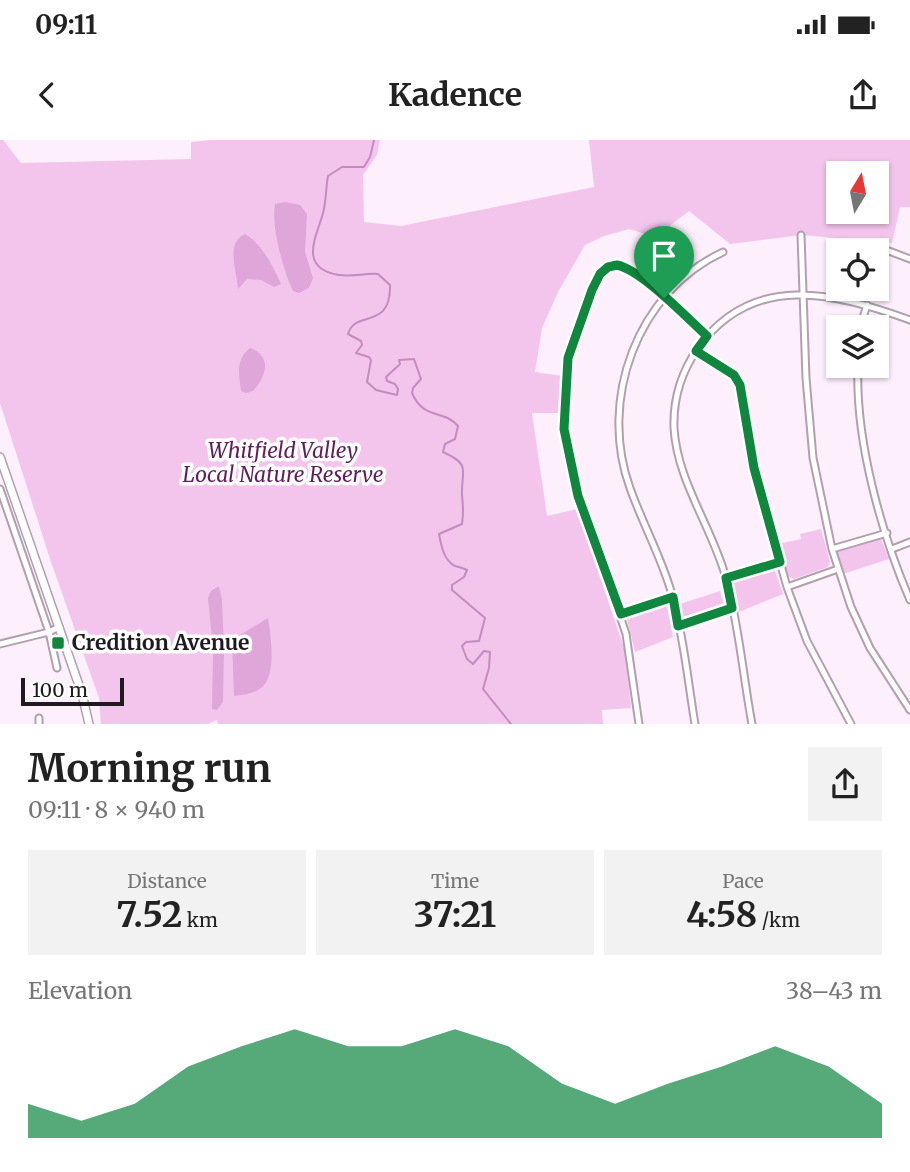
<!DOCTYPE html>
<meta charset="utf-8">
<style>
body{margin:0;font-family:Merriweather,serif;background:#f2f2f2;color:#222;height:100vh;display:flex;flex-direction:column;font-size:26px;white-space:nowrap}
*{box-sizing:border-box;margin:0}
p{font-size:23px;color:#767676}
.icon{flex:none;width:38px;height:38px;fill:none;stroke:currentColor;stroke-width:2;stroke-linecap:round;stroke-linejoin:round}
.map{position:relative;height:584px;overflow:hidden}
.details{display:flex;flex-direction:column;background:#fff;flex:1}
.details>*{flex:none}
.needle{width:46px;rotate:10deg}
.controls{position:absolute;left:826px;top:21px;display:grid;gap:14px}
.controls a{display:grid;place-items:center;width:63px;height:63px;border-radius:0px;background:#fff;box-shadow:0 2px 5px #0004;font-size:35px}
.scale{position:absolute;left:21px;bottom:18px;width:103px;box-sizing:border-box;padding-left:7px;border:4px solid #201a20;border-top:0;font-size:19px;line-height:24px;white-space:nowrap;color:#201a20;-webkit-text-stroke:5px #fff;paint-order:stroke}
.pin{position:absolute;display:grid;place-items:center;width:60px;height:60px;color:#fff;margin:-72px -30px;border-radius:50% 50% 50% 0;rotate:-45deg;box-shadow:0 0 7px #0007}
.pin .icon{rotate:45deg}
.round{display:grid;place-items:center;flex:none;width:74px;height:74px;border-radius:0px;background:#f2f2f2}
.headline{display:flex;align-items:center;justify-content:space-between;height:119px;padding:0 28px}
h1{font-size:38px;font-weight:700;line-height:52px}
.figures{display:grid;grid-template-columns:repeat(3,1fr);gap:10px;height:119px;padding:7px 28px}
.figures div{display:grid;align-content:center;border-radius:0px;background:#f2f2f2;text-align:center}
.figures b{font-size:35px;font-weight:700}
.figures small{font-size:19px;font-weight:400}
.figures p{font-size:19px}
.chart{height:196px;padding:14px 28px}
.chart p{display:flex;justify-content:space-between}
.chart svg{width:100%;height:126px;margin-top:7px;fill:#10863f;opacity:.7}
.status{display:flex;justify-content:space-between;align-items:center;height:49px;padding:0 35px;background:#fff;direction:ltr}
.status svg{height:19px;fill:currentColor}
header{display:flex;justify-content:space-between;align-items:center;height:91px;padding:0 28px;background:#fff;font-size:32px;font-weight:700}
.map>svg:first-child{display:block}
.green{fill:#f3c5ed;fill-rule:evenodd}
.forest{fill:#dfa6d9}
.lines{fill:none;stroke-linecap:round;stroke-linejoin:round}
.stream{stroke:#c38cbe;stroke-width:2}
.minor-casing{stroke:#b1a0af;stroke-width:9}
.tertiary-casing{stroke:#b1a0af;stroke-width:10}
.minor{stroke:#fff;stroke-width:5}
.tertiary{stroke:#fff;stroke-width:7}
.route-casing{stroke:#fff;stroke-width:14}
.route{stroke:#10863f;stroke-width:9}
.poi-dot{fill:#10863f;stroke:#fff;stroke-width:2.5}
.labels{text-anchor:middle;stroke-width:7;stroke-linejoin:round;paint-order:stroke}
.park-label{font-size:21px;font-style:italic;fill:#601e5c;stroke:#fff}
.poi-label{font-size:21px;font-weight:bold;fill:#201a20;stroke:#fff;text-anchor:start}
</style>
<div class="status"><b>09:11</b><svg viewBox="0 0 49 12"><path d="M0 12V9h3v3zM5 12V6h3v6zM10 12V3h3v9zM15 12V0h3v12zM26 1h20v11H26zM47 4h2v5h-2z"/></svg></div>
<header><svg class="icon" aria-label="back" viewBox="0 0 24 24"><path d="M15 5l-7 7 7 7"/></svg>Kadence<svg class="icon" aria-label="share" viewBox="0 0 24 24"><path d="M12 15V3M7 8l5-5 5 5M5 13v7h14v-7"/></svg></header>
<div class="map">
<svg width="910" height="584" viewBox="0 0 910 584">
<rect width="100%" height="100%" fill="#feeffc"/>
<path class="green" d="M 0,0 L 3,0 L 21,23 L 191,19 L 191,2 L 211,0 L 380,0 L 377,15 L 363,35 L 364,82 L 401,86 L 594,47 L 589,0 L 910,0 L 910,67 L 900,67 L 892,103 L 801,95 L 730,104 L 689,71 L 655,97 L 629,89 L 604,96 L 585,105 L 558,152 L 542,188 L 535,232 L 563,236 L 560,273 L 532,273 L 547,376 L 577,369 L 625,511 L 631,568 L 602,570 L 603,584 L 218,584 L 217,580 L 208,584 L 101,584 L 99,558 L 51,422 L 0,263 ZM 838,33 L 877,33 L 877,72 L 838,72 Z
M 821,389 L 830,422 L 828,427 L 794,439 L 787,436 L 778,404 L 801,399 L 800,394 Z
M 878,399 L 881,399 L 889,419 L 843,434 L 837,414 L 839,411 Z
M 772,430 L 775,431 L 783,454 L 739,472 L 733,442 Z
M 720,451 L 724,465 L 722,467 L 688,480 L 681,479 L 680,464 Z
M 663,465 L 667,466 L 673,497 L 635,512 L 627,479 L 631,475 Z"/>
<path class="forest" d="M 285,62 L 300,65 L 307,74 L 305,112 L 313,138 L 309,148 L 299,153 L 293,151 C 283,130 271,86 275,64 Z
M 245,94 C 262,104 273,126 281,144 L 274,147 L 261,140 L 247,139 L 238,149 C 237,131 225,103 245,94 Z
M 250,208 C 273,216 266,237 253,251 L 246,253 L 241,251 C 239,234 235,220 250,208 Z
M 219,446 L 222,460 L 224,509 L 223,562 L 217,570 L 212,569 L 213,509 L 208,458 L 211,451 Z
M 268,478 C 271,495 277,537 261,548 C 253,554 243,555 234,556 L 232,500 Z"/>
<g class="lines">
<path class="stream" d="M 374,0 L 370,17 L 364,27 L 342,27 L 328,36 C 326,47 326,59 324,69 C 319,93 295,128 339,135 C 352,137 365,133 378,134 L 390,145 C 391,191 355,169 348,194 L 361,201 L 362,205 L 356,213 L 369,217 L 371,220 L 367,242 L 376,250 L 397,255 L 398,249 L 395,244 L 387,241 L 386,237 L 400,224 L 399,220 L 414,219 L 421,239 L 413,248 L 412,253 C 424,281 444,269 458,286 L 455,299 L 445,304 L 443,312 C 472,325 461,330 462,355 C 463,368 464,369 462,384 L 439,394 C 441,405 444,421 455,426 C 459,427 463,428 467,430 L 464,437 L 452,445 L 452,450 L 485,478 L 479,501 L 466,502 L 462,506 L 467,519 L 473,524 L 484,511 L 490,512 L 489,528 L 483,549 L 511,584"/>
<defs>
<path id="minor" d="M 801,95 L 806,238 L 813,318 L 832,409 L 851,467 L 870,508 L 910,570
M 889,111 L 910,119
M 860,187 L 867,165
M 696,211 L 734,235 L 740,245 L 754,328 L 787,447 L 807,501 L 851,584
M 858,226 C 855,299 881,393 910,460
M 0,349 L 49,492 L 57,528
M 832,409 L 887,393
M 892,409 L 910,402
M 726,438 L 780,422
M 787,447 L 838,429
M 621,474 L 673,457
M 678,486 L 732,468
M 0,504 L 49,492 L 59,487
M 39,584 L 39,578
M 639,584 L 626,494 L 593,394 L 577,356 L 564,289 L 568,218 L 600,134 C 606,129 612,124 620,125 C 637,127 691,182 707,196
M 695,584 C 688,542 684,499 673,458 C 663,420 643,385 630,348 C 598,260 637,152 723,112
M 752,584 C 743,536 739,485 726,438 C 712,387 677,341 674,288 C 673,259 682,231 698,208 C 753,131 835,153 910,180"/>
<path id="tertiary" d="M 0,317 L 82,554 L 89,584"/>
</defs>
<use href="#minor" class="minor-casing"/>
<use href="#tertiary" class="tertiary-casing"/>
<use href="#minor" class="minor"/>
<use href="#tertiary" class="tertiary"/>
</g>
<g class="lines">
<defs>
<path id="route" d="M 617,125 C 643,131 686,177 707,196 L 696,211 L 734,235 L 740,245 L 754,328 L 780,422 L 726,438 L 732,468 L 678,486 L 673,457 L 621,474 L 578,356 L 564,289 L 568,218 L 592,150 L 600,134 L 608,127 Z"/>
</defs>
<use href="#route" class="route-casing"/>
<use href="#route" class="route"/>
</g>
<rect class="poi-dot" x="51" y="496" width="14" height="14" rx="3.5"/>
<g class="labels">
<g class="park-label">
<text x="283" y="318">Whitfield Valley<tspan x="283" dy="24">Local Nature Reserve</tspan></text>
</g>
<g class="poi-label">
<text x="72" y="510">Credition Avenue</text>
</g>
</g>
</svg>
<div class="controls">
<a><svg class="needle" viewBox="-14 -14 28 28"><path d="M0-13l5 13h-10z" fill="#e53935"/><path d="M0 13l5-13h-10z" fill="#767676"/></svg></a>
<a><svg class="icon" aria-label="locate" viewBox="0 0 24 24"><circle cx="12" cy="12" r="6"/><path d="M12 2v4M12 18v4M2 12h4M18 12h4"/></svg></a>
<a><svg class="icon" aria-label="layers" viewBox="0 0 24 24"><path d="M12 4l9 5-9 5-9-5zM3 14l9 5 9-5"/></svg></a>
</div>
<div class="scale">100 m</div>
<div class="pin" style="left:664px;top:158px;background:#1e9e55"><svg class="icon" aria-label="arrive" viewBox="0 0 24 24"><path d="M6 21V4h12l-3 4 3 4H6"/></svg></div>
</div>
<section class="details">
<div class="headline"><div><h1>Morning run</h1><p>09:11 · 8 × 940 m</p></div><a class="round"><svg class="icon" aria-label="share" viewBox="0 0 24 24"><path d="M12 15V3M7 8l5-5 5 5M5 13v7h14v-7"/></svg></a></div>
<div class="figures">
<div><p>Distance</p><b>7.52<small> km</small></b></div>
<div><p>Time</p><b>37:21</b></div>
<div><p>Pace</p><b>4:58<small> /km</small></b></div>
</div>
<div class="chart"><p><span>Elevation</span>38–43 m</p>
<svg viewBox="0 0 160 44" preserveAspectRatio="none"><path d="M0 44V32L10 38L20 32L30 19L40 12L50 6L60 12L70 12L80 6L90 12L100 25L110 32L120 25L130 19L140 12L150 19L160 32V44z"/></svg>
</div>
</section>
